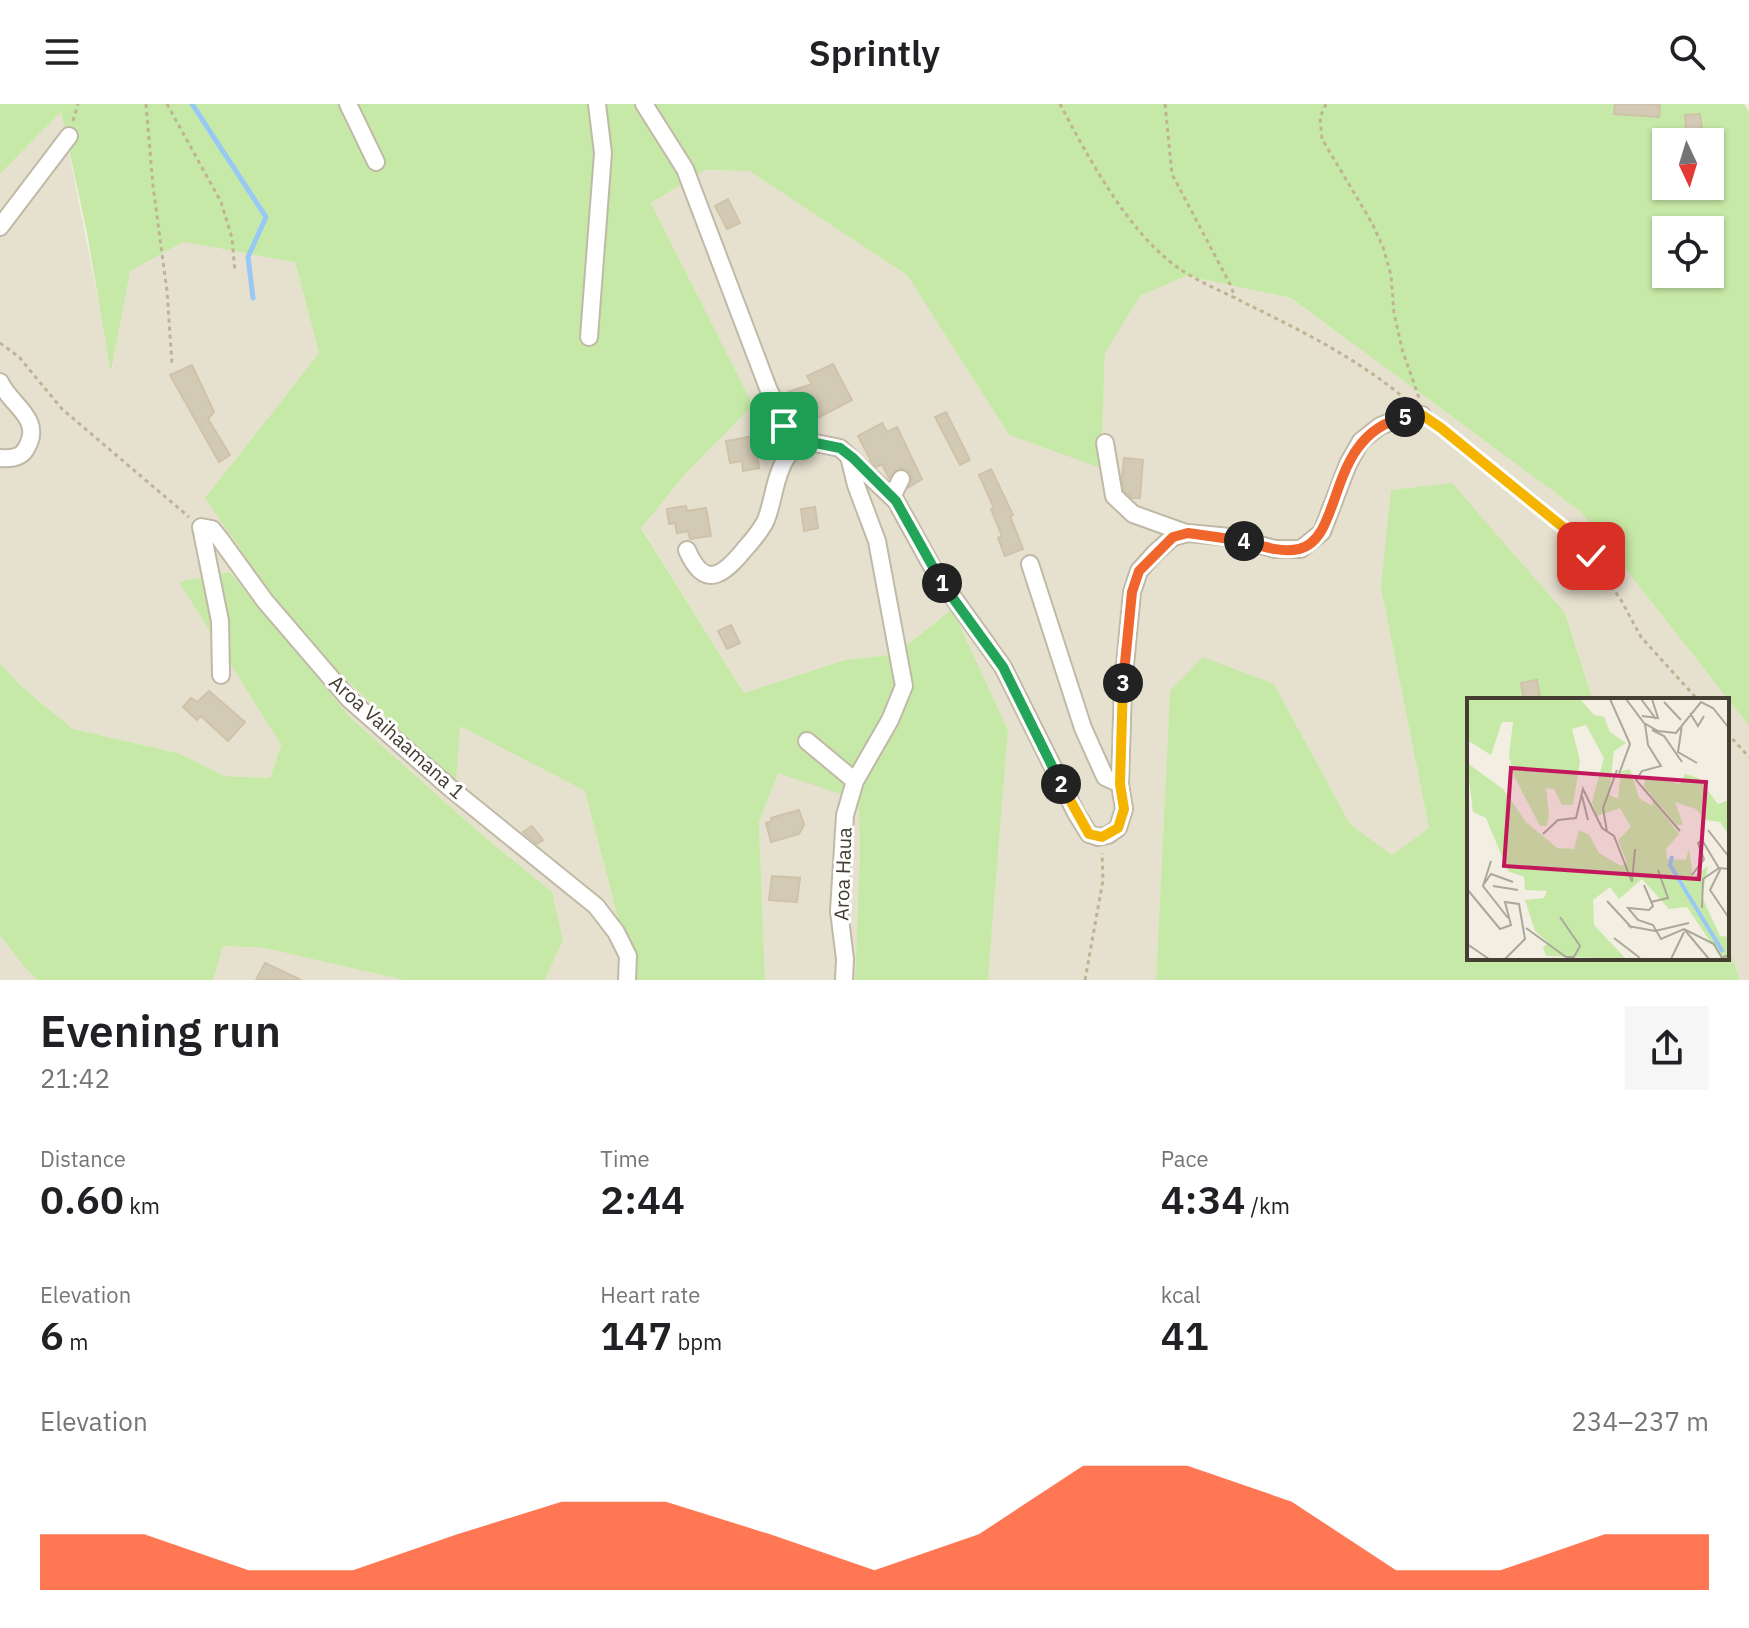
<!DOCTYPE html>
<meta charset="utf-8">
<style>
body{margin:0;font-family:"IBM Plex Sans",sans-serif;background:#f6f6f6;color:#202124;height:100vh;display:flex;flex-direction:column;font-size:30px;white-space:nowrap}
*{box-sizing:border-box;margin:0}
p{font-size:26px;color:#757577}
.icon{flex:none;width:44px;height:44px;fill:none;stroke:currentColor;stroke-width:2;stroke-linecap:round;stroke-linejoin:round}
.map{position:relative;height:876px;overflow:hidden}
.drawer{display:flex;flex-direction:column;background:#fff;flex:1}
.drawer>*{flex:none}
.needle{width:52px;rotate:176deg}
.fabs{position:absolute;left:1652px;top:24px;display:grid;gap:16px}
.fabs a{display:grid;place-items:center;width:72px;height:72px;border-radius:0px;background:#fff;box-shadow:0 2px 6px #0004;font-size:40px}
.pin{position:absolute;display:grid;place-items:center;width:68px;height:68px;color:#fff;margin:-34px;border-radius:16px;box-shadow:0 4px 12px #0006}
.km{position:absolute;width:40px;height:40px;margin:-20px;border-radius:50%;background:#222;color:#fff;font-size:22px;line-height:40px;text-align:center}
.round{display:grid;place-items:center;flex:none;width:84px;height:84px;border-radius:0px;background:#f6f6f6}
.summary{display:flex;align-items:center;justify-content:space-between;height:136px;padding:0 40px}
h1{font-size:44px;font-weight:600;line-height:60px}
.metrics{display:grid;grid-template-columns:repeat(3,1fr);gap:12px;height:136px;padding:8px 40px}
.metrics div{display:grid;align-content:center}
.metrics b{font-size:40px;font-weight:600}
.metrics small{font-size:22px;font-weight:400}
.metrics p{font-size:22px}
.chart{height:224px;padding:16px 40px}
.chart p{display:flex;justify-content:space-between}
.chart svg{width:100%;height:144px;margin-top:8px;fill:#ff3f0b;opacity:.7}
header{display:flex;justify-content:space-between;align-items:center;height:104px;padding:0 40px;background:#fff;font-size:36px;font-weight:600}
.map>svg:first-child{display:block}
.residential{fill:#e6e0cf}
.green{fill:#c7e9a7;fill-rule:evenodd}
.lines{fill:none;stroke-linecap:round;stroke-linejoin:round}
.stream{stroke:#98c9f4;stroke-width:5}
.building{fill:#d3cab6;stroke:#cfc2a9;stroke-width:2}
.minor-casing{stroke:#c0b9a6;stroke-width:20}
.path{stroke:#c0b394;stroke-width:3;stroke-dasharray:4 4;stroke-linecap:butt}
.minor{stroke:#fff;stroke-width:16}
.split-1-casing{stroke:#fff;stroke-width:16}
.split-2-casing{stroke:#fff;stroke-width:16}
.split-3-casing{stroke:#fff;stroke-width:16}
.split-4-casing{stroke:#fff;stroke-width:16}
.split-5-casing{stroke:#fff;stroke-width:16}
.split-6-casing{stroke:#fff;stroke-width:16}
.split-1{stroke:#22a559;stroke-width:10}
.split-2{stroke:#22a559;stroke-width:10}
.split-3{stroke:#f5b400;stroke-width:10}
.split-4{stroke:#f0652b;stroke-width:10}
.split-5{stroke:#f0652b;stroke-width:10}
.split-6{stroke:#f5b400;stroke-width:10}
.labels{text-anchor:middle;stroke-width:6;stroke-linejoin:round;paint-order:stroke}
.street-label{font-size:20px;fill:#433d32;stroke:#fff}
.inset-river{fill:none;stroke:#98c9f4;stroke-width:4}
.inset-road{fill:none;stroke:#aca79b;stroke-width:2}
.view{fill:#c2185b;fill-opacity:0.15;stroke:#c2185b;stroke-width:4}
.inset-edge{fill:none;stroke:#433d32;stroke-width:4}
</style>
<header><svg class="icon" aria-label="menu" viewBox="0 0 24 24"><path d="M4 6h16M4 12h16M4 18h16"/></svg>Sprintly<svg class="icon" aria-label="search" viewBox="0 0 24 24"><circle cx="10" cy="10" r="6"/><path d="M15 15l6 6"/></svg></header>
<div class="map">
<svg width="1749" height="876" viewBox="0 0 1749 876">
<rect width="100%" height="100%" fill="#f2eee1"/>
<path class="residential" d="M 61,8 L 112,265 L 129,167 L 182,138 L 295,158 L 319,249 L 205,394 L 456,678 L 459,621 L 585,687 L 634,876 L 545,876 L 563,836 L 552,788 L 481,730 L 351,614 L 230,468 L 180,479 L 281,641 L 270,674 L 225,672 L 178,649 L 73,625 L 22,583 L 0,559 L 0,70 Z
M 705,66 L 749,67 L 907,171 L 1009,331 L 1101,363 L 1105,249 L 1140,192 L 1186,172 L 1291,194 L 1580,407 L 1749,622 L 1749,876 L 1740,876 L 1727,838 L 1727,596 L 1593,596 L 1565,508 L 1381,484 L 1429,724 L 1392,751 L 1350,720 L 1274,580 L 1170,588 L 1156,876 L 988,876 L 1008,626 L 952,505 L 896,550 L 845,556 L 744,589 L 641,423 L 686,369 L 753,301 L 651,99 Z
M 778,668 L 858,696 L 860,742 L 855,876 L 765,876 L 759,718 Z
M 0,831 L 25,864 L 38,876 L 0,876 Z
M 222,842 L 264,844 L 404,876 L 213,876 Z"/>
<path class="green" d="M 0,0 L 1744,0 L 1749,8 L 1749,622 L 1580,407 L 1291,194 L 1186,172 L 1140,192 L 1105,249 L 1101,364 L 1009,331 L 907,171 L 749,67 L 705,66 L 651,99 L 753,301 L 686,369 L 641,424 L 744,589 L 845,556 L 896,550 L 952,505 L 1008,626 L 988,876 L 855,876 L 860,742 L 858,696 L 778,669 L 759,718 L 765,876 L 634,876 L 585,687 L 460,622 L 456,679 L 301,533 L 205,394 L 319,249 L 295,158 L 183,138 L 130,167 L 111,268 L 87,129 L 61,8 L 0,70 ZM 1666,38 L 1710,38 L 1710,82 L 1666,82 ZM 1666,126 L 1710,126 L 1710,170 L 1666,170 Z
M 1452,379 L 1565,509 L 1593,596 L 1469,596 L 1469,854 L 1727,854 L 1727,838 L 1740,876 L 1156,876 L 1170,587 L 1203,553 L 1274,580 L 1350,720 L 1392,751 L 1429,724 L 1381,484 L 1391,386 Z
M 230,468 L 351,614 L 481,730 L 552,788 L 563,836 L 545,876 L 404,876 L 264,844 L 223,842 L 213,876 L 38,876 L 25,864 L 0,831 L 0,559 L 22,583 L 73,625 L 178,649 L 225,672 L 270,674 L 281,641 L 179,478 Z"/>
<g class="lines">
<path class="stream" d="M 192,0 L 266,113 L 248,153 L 253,194"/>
</g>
<path class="building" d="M 1615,0 L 1660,1 L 1659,13 L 1614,10 Z
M 1700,10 L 1702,24 L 1686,26 L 1685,11 Z
M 728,95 L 740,119 L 727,125 L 715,102 Z
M 833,260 L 852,296 L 800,323 L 788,288 L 812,280 L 807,272 Z
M 192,261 L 214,308 L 208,315 L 230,351 L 219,358 L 170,271 Z
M 946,308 L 970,356 L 960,361 L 935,313 Z
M 882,319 L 887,328 L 897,323 L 922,375 L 909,383 L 912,375 L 910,368 L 900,364 L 889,374 L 882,360 L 876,363 L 872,359 L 858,332 Z
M 754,332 L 759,364 L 743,367 L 742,357 L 730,359 L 726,337 Z
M 1124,354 L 1143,356 L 1140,394 L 1132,394 L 1124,387 L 1122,373 Z
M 991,365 L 1013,411 L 1010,412 L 1023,445 L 1005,452 L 998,434 L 1002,432 L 991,405 L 994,404 L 979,371 Z
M 686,402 L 687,407 L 706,404 L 711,432 L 690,435 L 688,427 L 677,429 L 675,419 L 669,420 L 667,405 Z
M 815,403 L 818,424 L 804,427 L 801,405 Z
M 731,521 L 740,539 L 727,545 L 718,527 Z
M 1537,576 L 1540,594 L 1524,596 L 1521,579 Z
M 209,587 L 245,618 L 228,637 L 201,612 L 197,616 L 183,603 L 191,594 L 197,598 Z
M 799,706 L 804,721 L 799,730 L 771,738 L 766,719 L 772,717 L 771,714 Z
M 532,722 L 543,736 L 537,740 L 523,728 Z
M 772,772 L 800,774 L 797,798 L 769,796 Z
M 265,859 L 301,876 L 256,876 Z"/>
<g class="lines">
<defs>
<path id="minor" d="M 348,0 L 376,58
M 644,0 L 685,65 L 768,284 L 791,334 L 840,344 L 896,397 L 935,468 L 1003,563 L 1076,709 L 1089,730 L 1098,733 L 1108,731 L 1118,724 L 1124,705 L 1120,680 L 1123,582 L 1132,488 L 1139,467 L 1155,449 L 1173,433 L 1188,429 L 1230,433 L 1275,445 L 1301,445 L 1322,428 L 1348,360 L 1361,337 L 1380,322 L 1401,314 L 1422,311
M 0,123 L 69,32
M 589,233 L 603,49 L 597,0
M 0,278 C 10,301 43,314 27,343 C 22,354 11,355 0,354
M 1105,339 L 1114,392 L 1133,410 L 1186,429
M 892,393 L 901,375
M 687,446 C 704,485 722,473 744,446 C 752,437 761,427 766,416 C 773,398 774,379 782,362 C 786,352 792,345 800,337
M 1030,460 L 1083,624 L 1105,673 L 1120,680
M 221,571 L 220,517 L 201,423 L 212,425 L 220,435 L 265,497 L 349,595 L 449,683 L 596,802 L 616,828 L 628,852 L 627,876
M 807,637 L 855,677
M 844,876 L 845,855 L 839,807 L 845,711 L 855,677 L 890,616 L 904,582 L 877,437 L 856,381 L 849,352"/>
</defs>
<use href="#minor" class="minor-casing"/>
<path class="path" d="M 146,0 L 153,82 L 167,187 L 172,260
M 167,0 L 221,98 L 232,134 L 235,168
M 1060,0 C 1088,53 1128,128 1177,163 C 1198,178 1224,188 1247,200 C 1304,228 1360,256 1409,298
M 1165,0 L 1172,70 L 1231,182 L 1235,194
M 1326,0 L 1320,13 L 1322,35 L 1372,119 L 1383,143 L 1391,171 L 1394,209 L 1402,245 L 1419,294
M 73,17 L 78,0
M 0,239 L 19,253 L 62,305 L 189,413
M 1436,320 L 1564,424 L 1591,452 L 1621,496 L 1641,533 L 1698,596
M 1727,629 L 1749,653
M 1085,876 L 1103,776 L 1102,749"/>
<use href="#minor" class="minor"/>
</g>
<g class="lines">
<defs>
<path id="split-1" d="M 784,322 L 791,334 L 840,344 L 853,354 L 896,397 L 942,479"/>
<path id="split-2" d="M 942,479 L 1003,563 L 1061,680"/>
<path id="split-3" d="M 1061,680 L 1089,730 L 1102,733 L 1118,724 L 1124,705 L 1120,680 L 1123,579"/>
<path id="split-4" d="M 1123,579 L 1132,488 L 1139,467 L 1173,433 L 1188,429 L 1244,437"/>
<path id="split-5" d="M 1244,437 C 1262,442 1281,449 1299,445 C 1345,434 1325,331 1405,313"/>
<path id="split-6" d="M 1405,313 L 1422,311 L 1441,324 L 1564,424 L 1591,452"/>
</defs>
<use href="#split-1" class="split-1-casing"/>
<use href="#split-2" class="split-2-casing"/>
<use href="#split-3" class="split-3-casing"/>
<use href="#split-4" class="split-4-casing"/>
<use href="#split-5" class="split-5-casing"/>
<use href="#split-6" class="split-6-casing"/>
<use href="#split-1" class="split-1"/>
<use href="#split-2" class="split-2"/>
<use href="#split-3" class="split-3"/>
<use href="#split-4" class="split-4"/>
<use href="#split-5" class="split-5"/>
<use href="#split-6" class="split-6"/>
</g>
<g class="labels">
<g class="street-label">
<text transform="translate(397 633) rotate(42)" y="7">Aroa Vaihaamana 1</text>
<text transform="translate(843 770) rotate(-88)" y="7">Aroa Haua</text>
</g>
</g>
<g transform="translate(1467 594)">
<rect width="262" height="262" fill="#f2eee1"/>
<path d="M 0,1 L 113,1 L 127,17 L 137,19 L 143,34 L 159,45 L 147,53 L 142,97 L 151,101 L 154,73 L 163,71 L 172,100 L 185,108 L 186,102 L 212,136 L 199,151 L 200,161 L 219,162 L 222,151 L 226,179 L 241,168 L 235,199 L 253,238 L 262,239 L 262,261 L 255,261 L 220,209 L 202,211 L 175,181 L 152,201 L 143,189 L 126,202 L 127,227 L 159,261 L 79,258 L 76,249 L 82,245 L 68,233 L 58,202 L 77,200 L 80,193 L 58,192 L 57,179 L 41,173 L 19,120 L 6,114 L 0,65 L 36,91 L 59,124 L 90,150 L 107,151 L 112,132 L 122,137 L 132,155 L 154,168 L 160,165 L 151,142 L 164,129 L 153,110 L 130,118 L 125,104 L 137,60 L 119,27 L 105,31 L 113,63 L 106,107 L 95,107 L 87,91 L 79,90 L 82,117 L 80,128 L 73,128 L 47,78 L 42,58 L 46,24 L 35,24 L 24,57 L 0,42 ZM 218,76 L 231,80 L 251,106 L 262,102 L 262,137 L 253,124 L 239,122 L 229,111 L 208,104 L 216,127 L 210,127 L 177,89 L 179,78 L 213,86 Z" fill="#c7e9a7"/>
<path class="inset-river" d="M 205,158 L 203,167 L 256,254"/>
<path class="inset-road" d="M 143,1 L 163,46 L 152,76M 159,1 L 177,25 L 191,33 L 209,35 L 234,4 L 246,10 L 262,30M 174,1 L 189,21M 197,4 L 214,22M 223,15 L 231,28 L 237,18M 175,18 L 191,20 L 185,1M 178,26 L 181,47 L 194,68 L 175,73 L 169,82 L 213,133M 215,27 L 211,54 L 230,65M 185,32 L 197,38 L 215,64M 115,98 L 121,122M 241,132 L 262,159M 140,134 L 136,110 L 150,72M 76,136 L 91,122 L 109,120 L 116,91 L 135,130 L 147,138 L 165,184 L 168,151M 24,163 L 16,188 L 41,220M 225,177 L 237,161 L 231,145 L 235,142 L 253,172 L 243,192 L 262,220M 17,186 L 24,176 L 46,184M 177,187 L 186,208 L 182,212 L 161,210 L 171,222 L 186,227 L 194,241 L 217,231 L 247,246 L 255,260 L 262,257M 26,188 L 51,192M 0,191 L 33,231 L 44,227 L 38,204 L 52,206 L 58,241 L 38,261M 140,203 L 165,230M 184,204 L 201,200 L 191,172M 235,210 L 236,181 L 252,170 L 262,171M 161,228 L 188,233 L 222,225M 59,230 L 99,259 L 107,259 L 113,248 L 93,219M 217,231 L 242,261M 147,240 L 173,260M 0,246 L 22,261M 204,261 L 217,234"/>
<path class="view" d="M 44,70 L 239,84 L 232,181 L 37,168 Z"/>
<rect width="262" height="262" class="inset-edge"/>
</g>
</svg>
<div class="fabs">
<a><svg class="needle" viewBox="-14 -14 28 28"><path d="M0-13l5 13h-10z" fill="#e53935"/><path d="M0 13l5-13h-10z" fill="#757577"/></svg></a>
<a><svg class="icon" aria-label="locate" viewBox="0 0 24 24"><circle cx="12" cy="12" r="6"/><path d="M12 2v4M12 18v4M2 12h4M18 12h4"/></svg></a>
</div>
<div class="pin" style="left:784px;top:322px;background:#1e9e55"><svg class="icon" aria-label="arrive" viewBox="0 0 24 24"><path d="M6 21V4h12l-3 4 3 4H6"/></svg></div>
<div class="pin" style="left:1591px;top:452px;background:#d93025"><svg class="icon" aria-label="check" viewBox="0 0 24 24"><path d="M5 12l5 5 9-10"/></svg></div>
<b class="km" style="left:942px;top:479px">1</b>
<b class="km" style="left:1061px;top:680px">2</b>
<b class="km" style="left:1123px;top:579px">3</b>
<b class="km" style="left:1244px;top:437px">4</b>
<b class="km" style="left:1405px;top:313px">5</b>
</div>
<section class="drawer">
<div class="summary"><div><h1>Evening run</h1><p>21:42</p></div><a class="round"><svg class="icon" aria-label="share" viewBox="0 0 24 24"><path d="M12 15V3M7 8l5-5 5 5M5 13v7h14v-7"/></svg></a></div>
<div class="metrics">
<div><p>Distance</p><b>0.60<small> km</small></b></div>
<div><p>Time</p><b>2:44</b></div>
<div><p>Pace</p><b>4:34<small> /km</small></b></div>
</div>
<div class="metrics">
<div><p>Elevation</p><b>6<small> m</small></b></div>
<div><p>Heart rate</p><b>147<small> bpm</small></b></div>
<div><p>kcal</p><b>41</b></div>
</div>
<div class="chart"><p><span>Elevation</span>234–237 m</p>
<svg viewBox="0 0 160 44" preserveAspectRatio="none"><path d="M0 44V27L10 27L20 38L30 38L40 27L50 17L60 17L70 27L80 38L90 27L100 6L110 6L120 17L130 38L140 38L150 27L160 27V44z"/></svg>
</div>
</section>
